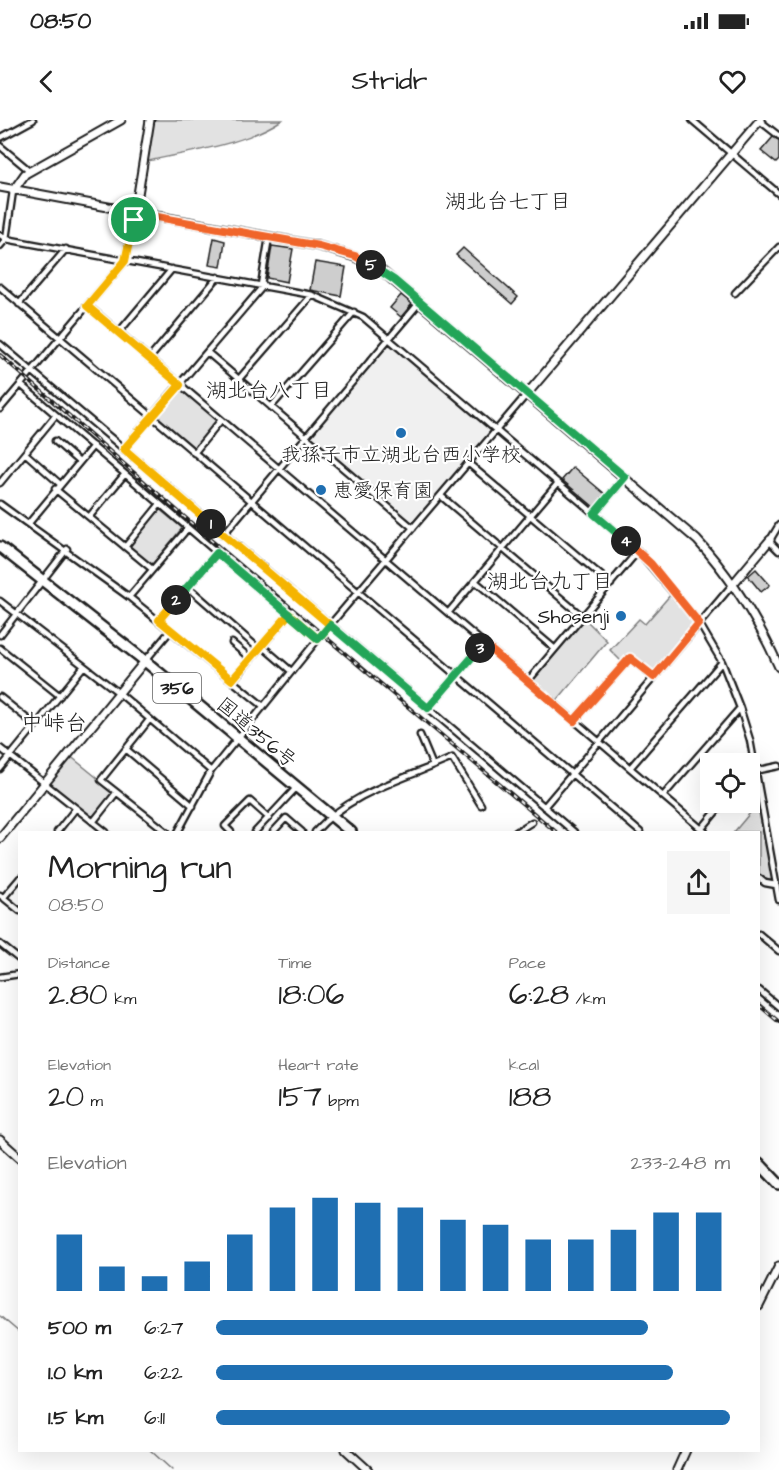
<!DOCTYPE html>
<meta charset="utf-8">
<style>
body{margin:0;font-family:"Architects Daughter","Klee One",sans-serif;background:#f6f6f6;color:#222;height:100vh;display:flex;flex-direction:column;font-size:22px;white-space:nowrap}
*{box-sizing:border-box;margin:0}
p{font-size:20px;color:#767676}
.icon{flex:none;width:33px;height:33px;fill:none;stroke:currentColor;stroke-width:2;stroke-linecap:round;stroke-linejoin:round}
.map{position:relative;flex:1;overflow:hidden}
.side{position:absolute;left:18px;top:711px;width:742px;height:621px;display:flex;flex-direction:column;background:#fff;border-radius:0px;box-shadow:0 6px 24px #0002}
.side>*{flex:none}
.controls{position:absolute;left:700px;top:633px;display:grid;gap:12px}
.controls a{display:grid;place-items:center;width:60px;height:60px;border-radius:0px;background:#fff;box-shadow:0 6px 24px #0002;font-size:30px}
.pin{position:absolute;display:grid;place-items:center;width:51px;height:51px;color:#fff;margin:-26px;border:3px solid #fff;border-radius:50%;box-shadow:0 2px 6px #0007}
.km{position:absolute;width:30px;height:30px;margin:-15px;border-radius:50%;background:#222;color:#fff;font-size:16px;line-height:30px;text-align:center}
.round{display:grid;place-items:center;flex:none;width:63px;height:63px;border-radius:0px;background:#f6f6f6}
.head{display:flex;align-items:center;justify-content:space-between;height:102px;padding:0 30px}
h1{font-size:33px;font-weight:600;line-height:45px}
.stats{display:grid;grid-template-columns:repeat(3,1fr);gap:9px;height:102px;padding:6px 30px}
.stats div{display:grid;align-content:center}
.stats b{font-size:30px;font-weight:600}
.stats small{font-size:16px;font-weight:400}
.stats p{font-size:16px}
.chart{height:168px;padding:12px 30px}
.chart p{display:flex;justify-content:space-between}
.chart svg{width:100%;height:108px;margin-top:6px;stroke:#1f6fb2;stroke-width:6}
ul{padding:0 30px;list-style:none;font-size:20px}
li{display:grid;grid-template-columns:96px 72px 1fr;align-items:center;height:45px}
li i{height:15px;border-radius:8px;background:#1f6fb2}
.status{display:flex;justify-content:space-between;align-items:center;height:42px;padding:0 30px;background:#fff;direction:ltr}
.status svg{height:16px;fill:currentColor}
header{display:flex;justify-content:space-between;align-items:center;height:78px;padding:0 30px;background:#fff;font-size:27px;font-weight:600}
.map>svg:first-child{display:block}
.built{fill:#f0f0f0}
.green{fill:#e2e2e2;stroke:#7f7f7f;stroke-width:1.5}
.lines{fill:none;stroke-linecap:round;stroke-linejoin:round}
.stream{stroke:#7a7a7a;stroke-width:1.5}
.building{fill:#cecece;stroke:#1c1c1c;stroke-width:1.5}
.street-casing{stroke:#1c1c1c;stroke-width:9}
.secondary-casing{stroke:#1c1c1c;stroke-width:11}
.highway-casing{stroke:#1c1c1c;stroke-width:14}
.street{stroke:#fff;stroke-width:4.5}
.secondary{stroke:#fff;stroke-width:7}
.highway{stroke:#fff;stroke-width:9}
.rail-casing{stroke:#1c1c1c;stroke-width:4}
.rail{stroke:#fff;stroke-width:1.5;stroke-dasharray:4.5;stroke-linecap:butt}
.split-1-casing{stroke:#fff;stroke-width:12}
.split-2-casing{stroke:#fff;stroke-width:12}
.split-3-casing{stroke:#fff;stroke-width:12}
.split-4-casing{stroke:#fff;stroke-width:12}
.split-5-casing{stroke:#fff;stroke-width:12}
.split-6-casing{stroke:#fff;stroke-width:12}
.split-1{stroke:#f5b400;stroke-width:8}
.split-2{stroke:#f5b400;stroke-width:8}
.split-3{stroke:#22a559;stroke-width:8}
.split-4{stroke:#f0652b;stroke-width:8}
.split-5{stroke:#22a559;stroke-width:8}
.split-6{stroke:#f0652b;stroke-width:8}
.poi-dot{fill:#1f6fb2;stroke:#fff;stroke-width:2}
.labels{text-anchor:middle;stroke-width:4.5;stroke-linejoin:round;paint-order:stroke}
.shield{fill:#fff;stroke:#606060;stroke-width:1.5}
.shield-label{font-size:18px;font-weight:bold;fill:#1c1c1c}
.poi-label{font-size:20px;fill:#1c1c1c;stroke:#fff}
.street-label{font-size:20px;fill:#1c1c1c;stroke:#fff}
.neighbourhood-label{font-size:21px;fill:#1c1c1c;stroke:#fff}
.quarter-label{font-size:22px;fill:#1c1c1c;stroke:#fff}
</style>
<div class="status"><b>08:50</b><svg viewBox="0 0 49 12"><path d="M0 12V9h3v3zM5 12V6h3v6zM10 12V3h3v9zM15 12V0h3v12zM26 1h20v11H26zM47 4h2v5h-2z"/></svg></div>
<header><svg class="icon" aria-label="back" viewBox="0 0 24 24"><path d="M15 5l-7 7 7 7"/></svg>Stridr<svg class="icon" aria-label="heart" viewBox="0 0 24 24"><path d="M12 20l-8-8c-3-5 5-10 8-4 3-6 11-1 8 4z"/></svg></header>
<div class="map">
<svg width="779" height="1350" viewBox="0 0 779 1350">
<rect width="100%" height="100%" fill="#fff"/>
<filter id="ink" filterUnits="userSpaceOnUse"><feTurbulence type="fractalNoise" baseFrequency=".0167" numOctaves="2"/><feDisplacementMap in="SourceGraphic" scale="12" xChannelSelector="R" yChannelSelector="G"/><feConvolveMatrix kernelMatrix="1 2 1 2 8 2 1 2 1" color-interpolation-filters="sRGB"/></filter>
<g filter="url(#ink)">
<path class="built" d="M 389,222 L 492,310 L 412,403 L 310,316 Z"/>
<path class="green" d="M 150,0 L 282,0 C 242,26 190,31 144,42 Z
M 180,265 L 221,300 L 194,333 L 151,297 Z
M 159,389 L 182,408 L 152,445 L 128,426 Z
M 672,473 L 695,503 L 652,552 L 630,534 L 622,542 L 610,530 L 639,499 L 645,504 Z
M 583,497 L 607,521 L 554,584 L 528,561 Z
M 69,635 L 116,673 L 93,702 L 45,664 Z
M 761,680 L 776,765 L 765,763 L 759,758 L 759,712 L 734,712 Z"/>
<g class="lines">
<path class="stream" d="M 0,1196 L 20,1213
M 150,1330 L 172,1350"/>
</g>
<path class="building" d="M 773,17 L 779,20 L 779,40 L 776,43 L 761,31 Z
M 214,118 L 225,121 L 221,147 L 209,145 Z
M 272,126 L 293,129 L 287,162 L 267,158 Z
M 463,128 L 518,177 L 512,184 L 456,135 Z
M 315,142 L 346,147 L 341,176 L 310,170 Z
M 401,175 L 412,184 L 401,197 L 390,188 Z
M 573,347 L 605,374 L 594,387 L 562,360 Z
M 756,449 L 770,465 L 761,472 L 748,456 Z"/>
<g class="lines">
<defs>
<path id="street" d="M 692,0 L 779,74
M 760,1 L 779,16
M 0,18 L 33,0
M 0,26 L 30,51
M 0,115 L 6,119 L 312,175 L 363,197 L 638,431 L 699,503 L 722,542 L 740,588 L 750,620 L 779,780
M 0,126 L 6,119 L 13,71
M 261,165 L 269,117
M 0,167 L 640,712
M 735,173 L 779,127
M 19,184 L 66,129
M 88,186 L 705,712
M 119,212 L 172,149
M 0,224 L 124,329 L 264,165
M 207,232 L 413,408
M 149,239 L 218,157
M 239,259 L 312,175
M 21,265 L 318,519 L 211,651 L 178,712
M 271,287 L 354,192
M 0,289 L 125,141 L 135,93
M 55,321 L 79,342
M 124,329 L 574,712
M 25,333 L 60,364
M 194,333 L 221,300
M 468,343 L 611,464
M 0,363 L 56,295
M 55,369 L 152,449
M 441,376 L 583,497
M 0,384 L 129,477 L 262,585
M 594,394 L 625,357
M 89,397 L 125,354
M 29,403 L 93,326
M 223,415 L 420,182
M 770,420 L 779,405
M 770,422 L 779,431
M 125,427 L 160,384
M 475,461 L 555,529
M 188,467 L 259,529
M 129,477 L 188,408
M 0,481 L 119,573 L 211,651
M 448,493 L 558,363
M 159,500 L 217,433
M 0,515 L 67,429
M 318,519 L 527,274
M 232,523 L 251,539
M 262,526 L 291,551
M 0,528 L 60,576
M 145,541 L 171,510
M 233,560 L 289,494
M 528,561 L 638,431
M 0,577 L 35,605
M 428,588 L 484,523
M 150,599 L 101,660 L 167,712
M 574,601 L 630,538 L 654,557
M 420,615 L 433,646
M 0,628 L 106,712
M 126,629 L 193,686
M 630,648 L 722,542
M 0,649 L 84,546
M 750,652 L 779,646
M 663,676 L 740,588
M 544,687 L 733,464
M 93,702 L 116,673
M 57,712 L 76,688
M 231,712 L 225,706 L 250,681 L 269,698
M 255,712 L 296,668
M 273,712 L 286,698 L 302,712
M 315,712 C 352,671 403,660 452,638 L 481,685
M 516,712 L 532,702
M 699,712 L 724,682
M 759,758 L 765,763 L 776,765
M 0,775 L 20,791
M 3,778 L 20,758
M 759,814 L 779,831
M 0,824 L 20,840
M 0,857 L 20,854
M 759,870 L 779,887"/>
<path id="secondary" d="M 0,67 L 319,126 L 355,137 L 382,151 L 697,420 C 732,458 758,500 779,547
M 13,71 L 25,54 L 121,0
M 135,93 L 150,0
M 527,274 L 760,0
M 733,464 L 770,420
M 0,718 L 145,541
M 0,1020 L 20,1038
M 759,1186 L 779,1146
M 346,1330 L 368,1350
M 677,1350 L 686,1330"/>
<path id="highway" d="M 0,427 L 145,541 L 351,712
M 759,1043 L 779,1064"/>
</defs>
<use href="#street" class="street-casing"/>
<use href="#secondary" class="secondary-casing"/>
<use href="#highway" class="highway-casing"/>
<use href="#street" class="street"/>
<use href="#secondary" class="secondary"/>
<use href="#highway" class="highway"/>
<defs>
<path id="rail" d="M 0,235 L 206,416 L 556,712
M 759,885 L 779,902"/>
</defs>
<use href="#rail" class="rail-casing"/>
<use href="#rail" class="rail"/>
</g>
</g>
<g class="lines" filter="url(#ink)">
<defs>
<path id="split-1" d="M 134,100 L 125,141 L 87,186 L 180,265 L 124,329 L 211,404"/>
<path id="split-2" d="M 176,480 L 159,500 L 232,560 L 289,494 L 318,519 L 330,505 L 211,404"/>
<path id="split-3" d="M 176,480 L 217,433 L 318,519 L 330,505 L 428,588 L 480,528"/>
<path id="split-4" d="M 480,528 L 484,524 L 574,601 L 630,538 L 654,557 L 699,503 L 651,444 L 626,421"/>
<path id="split-5" d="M 371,145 L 394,160 L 625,357 L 594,394 L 626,421"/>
<path id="split-6" d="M 134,100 L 135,93 L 319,126 L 355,136 L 371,145"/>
</defs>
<use href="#split-1" class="split-1-casing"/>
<use href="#split-2" class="split-2-casing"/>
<use href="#split-3" class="split-3-casing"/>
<use href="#split-4" class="split-4-casing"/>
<use href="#split-5" class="split-5-casing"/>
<use href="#split-6" class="split-6-casing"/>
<use href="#split-1" class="split-1"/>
<use href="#split-2" class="split-2"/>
<use href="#split-3" class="split-3"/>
<use href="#split-4" class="split-4"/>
<use href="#split-5" class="split-5"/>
<use href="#split-6" class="split-6"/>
</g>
<g class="poi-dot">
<circle cx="401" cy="313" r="6"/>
<circle cx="321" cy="370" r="6"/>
<circle cx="621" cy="496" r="6"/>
</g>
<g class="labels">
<rect class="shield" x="153" y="553" width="48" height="30" rx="4.5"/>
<g class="shield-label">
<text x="177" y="574">356</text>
</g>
<g class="poi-label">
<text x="401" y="341">我孫子市立湖北台西小学校</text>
<text x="333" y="377" text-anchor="start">恵愛保育園</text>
<text x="609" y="503" text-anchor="end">Shosenji</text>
</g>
<g class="street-label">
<text transform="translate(257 612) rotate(40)" y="7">国道356号</text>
</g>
<g class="neighbourhood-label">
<text x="508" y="88">湖北台七丁目</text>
<text x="269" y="277">湖北台八丁目</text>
<text x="550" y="468">湖北台九丁目</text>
</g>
<g class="quarter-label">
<text x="54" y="610">中峠台</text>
</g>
</g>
</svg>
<div class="controls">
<a><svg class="icon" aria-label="locate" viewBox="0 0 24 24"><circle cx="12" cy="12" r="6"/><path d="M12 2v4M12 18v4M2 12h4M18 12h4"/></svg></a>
</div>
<div class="pin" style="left:134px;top:100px;background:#1e9e55"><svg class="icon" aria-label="arrive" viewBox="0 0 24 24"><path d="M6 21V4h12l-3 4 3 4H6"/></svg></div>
<b class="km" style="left:211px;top:404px">1</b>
<b class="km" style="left:176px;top:480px">2</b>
<b class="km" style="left:480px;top:528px">3</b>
<b class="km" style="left:626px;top:421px">4</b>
<b class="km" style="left:371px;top:145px">5</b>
<section class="side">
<div class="head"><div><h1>Morning run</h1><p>08:50</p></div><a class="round"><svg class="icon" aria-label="share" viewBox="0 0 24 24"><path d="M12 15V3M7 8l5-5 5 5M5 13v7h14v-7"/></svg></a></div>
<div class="stats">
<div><p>Distance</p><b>2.80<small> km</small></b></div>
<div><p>Time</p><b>18:06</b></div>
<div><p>Pace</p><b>6:28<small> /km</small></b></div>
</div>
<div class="stats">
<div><p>Elevation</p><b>20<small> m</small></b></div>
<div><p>Heart rate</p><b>157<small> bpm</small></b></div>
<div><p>kcal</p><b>188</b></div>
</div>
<div class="chart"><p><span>Elevation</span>233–248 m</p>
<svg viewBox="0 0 160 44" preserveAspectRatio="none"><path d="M5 44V21M15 44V34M25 44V38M35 44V32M45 44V21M55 44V10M65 44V6M75 44V8M85 44V10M95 44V15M105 44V17M115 44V23M125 44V23M135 44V19M145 44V12M155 44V12"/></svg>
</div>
<ul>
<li><b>500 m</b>6:27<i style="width:84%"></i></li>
<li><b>1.0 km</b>6:22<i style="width:89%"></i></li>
<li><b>1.5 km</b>6:11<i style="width:100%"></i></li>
</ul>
</section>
</div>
